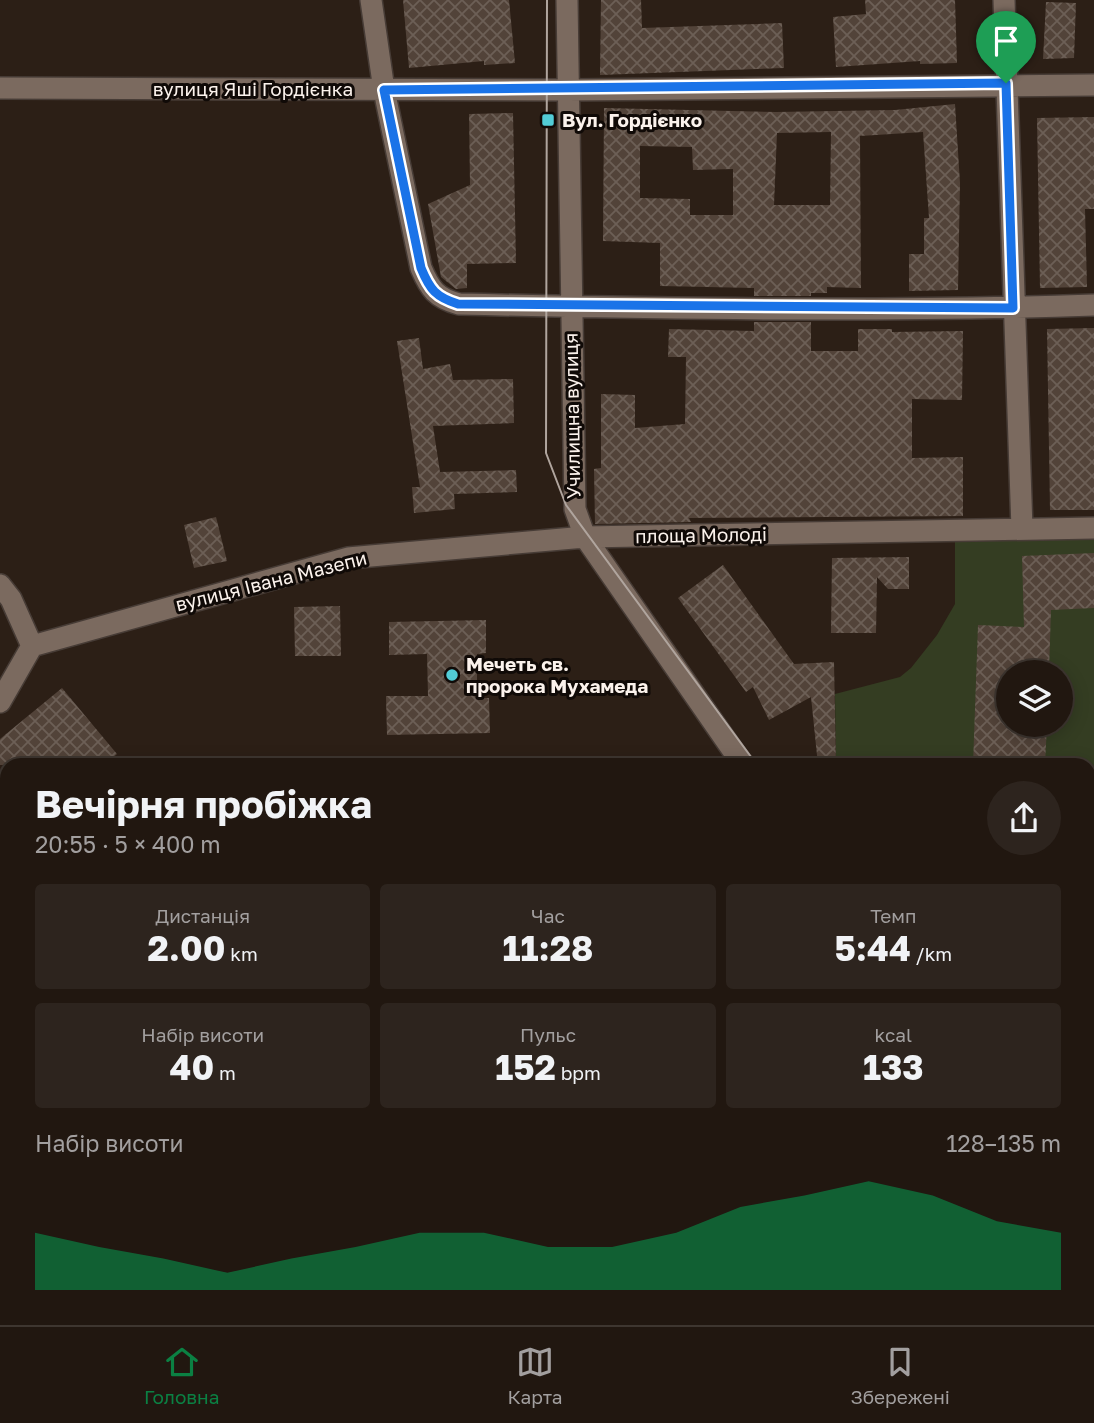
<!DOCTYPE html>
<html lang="uk">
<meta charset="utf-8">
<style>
body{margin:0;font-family:"Golos Text",sans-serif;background:#2d241e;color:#f1f3f6;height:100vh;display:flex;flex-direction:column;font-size:26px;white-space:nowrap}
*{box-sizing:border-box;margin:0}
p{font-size:23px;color:#a29f9f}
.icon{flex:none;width:38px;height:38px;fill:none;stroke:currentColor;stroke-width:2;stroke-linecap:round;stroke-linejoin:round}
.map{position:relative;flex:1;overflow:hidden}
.side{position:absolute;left:0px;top:758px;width:1096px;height:569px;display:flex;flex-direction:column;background:#211710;border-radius:21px 21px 0 0;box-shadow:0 4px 18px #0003,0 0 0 2px #3e3630}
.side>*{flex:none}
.controls{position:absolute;left:996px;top:660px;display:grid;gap:14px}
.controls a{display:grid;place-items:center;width:77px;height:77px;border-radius:50%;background:#211710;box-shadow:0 4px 18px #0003,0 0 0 2px #3e3630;font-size:35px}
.pin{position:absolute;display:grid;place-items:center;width:60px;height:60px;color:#fff;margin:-72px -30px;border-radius:50% 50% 50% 0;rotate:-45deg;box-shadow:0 0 7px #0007}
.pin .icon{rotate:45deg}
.round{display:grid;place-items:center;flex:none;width:74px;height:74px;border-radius:37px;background:#2d241e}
.headline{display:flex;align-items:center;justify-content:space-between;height:119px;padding:0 35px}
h1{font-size:38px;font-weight:700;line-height:52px}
.stats{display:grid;grid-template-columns:repeat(3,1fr);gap:10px;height:119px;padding:7px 35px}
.stats div{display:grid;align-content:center;border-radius:7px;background:#2d241e;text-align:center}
.stats b{font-size:35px;font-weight:700}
.stats small{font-size:19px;font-weight:400}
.stats p{font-size:19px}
.chart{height:196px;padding:14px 35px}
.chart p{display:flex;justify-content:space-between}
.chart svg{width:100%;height:126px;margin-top:7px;fill:#0b8043;opacity:.7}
.tab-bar{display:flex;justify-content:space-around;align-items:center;height:98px;border-top:2px solid #3e3630;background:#211710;font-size:19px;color:#a29f9f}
.tab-bar a{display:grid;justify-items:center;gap:4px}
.tab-bar .active{color:#0b8043}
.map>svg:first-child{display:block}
.garden{fill:#343d22;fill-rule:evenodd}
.building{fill:url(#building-cross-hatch);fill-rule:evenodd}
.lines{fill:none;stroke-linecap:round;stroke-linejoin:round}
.lane-casing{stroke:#473c36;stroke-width:15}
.street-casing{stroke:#473c36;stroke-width:24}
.lane{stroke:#7b6a5f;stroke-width:12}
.street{stroke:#7b6a5f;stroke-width:21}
.tram{stroke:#b0a59e;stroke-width:2}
.route-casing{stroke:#fff;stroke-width:14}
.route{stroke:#1a73e8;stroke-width:9}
.poi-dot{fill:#52ccd6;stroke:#100a07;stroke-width:2.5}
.labels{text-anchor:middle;stroke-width:6;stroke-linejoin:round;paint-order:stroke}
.street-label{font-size:19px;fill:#fbf2ec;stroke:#100a07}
.poi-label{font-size:19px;font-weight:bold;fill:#fbf2ec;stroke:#100a07;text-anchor:start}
</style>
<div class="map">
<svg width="1094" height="1325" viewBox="0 0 1094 1325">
<defs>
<pattern id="building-cross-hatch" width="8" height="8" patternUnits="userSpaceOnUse" patternTransform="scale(1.75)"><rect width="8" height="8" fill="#524339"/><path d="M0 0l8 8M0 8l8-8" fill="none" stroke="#6c5f56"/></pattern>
</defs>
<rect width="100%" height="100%" fill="#2c1f16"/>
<path class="garden" d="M 955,531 L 1094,532 L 1094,923 L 1088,923 L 1088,765 L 836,765 L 835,694 L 900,677 L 911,668 L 937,635 L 955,604 ZM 1008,672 L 1060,672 L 1060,724 L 1008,724 Z"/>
<path class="building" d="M 403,0 L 509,0 L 515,63 L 484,65 L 484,61 L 409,68 Z
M 601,0 L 641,0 L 642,28 L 782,23 L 784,68 L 600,75 Z
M 865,0 L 955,0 L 957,63 L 920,64 L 920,61 L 836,67 L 833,17 L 866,14 Z
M 1046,2 L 1076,3 L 1074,58 L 1043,59 Z
M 955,104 L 960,183 L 958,290 L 909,291 L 909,254 L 924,254 L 924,218 L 929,218 L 923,132 L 860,136 L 861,288 L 827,287 L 827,293 L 811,293 L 811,296 L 754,296 L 754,288 L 660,286 L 660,243 L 603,241 L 604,108 L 776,112 L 895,110 ZM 831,132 L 830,205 L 774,205 L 777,133 ZM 640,146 L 692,147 L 693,170 L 733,169 L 733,215 L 690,215 L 690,199 L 640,198 Z
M 513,113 L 516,263 L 467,264 L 467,288 L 456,289 L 441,277 L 428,204 L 470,185 L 469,114 Z
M 1094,117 L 1094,209 L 1085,209 L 1087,287 L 1040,288 L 1037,118 Z
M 754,322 L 811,322 L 811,351 L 858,351 L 858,329 L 892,329 L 892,332 L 963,331 L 962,400 L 912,399 L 912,458 L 963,457 L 963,516 L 689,518 L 691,522 L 595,524 L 594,469 L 601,468 L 601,394 L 635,395 L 635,428 L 685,424 L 686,357 L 668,357 L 669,329 L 754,331 Z
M 1094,328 L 1094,510 L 1050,510 L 1047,329 Z
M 419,338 L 423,369 L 450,364 L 453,380 L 513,379 L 514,423 L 433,426 L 440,472 L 516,470 L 517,492 L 454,494 L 455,509 L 414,513 L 412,487 L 420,487 L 397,341 Z
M 216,517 L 227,561 L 194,568 L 184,525 Z
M 1094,553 L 1094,608 L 1051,610 L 1049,672 L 1008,672 L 1008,724 L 1047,724 L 1045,765 L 973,765 L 978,625 L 1024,627 L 1022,556 Z
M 909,557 L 909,589 L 888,589 L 877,577 L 876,633 L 831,633 L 832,558 Z
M 723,565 L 794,664 L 834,662 L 836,765 L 818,765 L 811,697 L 769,720 L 753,687 L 746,692 L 678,598 Z
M 340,606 L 341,656 L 295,656 L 294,607 Z
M 486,620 L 486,653 L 477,654 L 477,698 L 489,698 L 490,733 L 387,735 L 386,696 L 428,696 L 427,654 L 389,655 L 389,622 Z
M 62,688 L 117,754 L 104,765 L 0,765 L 0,739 Z"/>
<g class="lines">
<defs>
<path id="lane" d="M 0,1262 L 7,1265"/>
<path id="street" d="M 371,0 L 384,90 L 421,268 C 430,289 436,298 459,304 C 670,309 883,312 1094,305
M 567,0 L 575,509 L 585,537 L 743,765
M 1004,0 L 1022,529
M 0,88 L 568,90 L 1094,85
M 0,585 L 11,599 L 32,646
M 32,646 L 348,558 L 585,537 L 1094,528
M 0,702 L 32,646
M 1088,927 L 1094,927
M 1088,1164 L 1094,1165
M 268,1320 L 276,1325
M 1041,1320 L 1043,1325"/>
</defs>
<use href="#lane" class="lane-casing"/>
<use href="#street" class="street-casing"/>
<use href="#lane" class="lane"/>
<use href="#street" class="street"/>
<path class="tram" d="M 547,0 L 546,453 L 566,505 L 757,765
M 1088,920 L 1094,920"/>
</g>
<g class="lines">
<defs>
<path id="route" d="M 1006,83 L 1013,308 L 458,304 C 436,297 430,290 421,268 L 384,90 Z"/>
</defs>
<use href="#route" class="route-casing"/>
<use href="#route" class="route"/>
</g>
<g class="poi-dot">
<rect x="541" y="113" width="14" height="14" rx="3.5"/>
<circle cx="452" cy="675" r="7"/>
</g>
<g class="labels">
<g class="street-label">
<text x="253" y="96">вулиця Яші Гордієнка</text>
<text transform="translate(572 416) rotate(-91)" y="7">Училищна вулиця</text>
<text transform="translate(701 535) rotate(-1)" y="7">площа Молоді</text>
<text transform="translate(271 581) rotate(-14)" y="7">вулиця Івана Мазепи</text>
</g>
<g class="poi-label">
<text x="562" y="127">Вул. Гордієнко</text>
<text x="466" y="671">Мечеть св.<tspan x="466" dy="22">пророка Мухамеда</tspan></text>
</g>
</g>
</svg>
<div class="controls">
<a><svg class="icon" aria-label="layers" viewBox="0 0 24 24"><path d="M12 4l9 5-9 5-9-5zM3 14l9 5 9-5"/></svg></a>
</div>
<div class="pin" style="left:1006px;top:83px;background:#1e9e55"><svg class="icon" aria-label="arrive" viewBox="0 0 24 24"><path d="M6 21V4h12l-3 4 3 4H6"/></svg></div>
<section class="side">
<div class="headline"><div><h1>Вечірня пробіжка</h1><p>20:55 · 5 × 400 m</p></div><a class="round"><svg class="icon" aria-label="share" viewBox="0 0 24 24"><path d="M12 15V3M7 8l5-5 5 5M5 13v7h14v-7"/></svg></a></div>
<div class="stats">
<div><p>Дистанція</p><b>2.00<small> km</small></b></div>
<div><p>Час</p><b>11:28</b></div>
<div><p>Темп</p><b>5:44<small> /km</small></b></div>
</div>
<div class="stats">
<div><p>Набір висоти</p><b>40<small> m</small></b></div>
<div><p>Пульс</p><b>152<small> bpm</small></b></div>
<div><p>kcal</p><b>133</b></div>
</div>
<div class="chart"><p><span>Набір висоти</span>128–135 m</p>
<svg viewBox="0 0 160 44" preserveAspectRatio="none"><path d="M0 44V24L10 29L20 33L30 38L40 33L50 29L60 24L70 24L80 29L90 29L100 24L110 15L120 11L130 6L140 11L150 20L160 24V44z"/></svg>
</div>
</section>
</div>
<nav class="tab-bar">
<a class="active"><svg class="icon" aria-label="home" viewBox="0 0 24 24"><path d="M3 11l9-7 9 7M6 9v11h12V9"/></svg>Головна</a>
<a><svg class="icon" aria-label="map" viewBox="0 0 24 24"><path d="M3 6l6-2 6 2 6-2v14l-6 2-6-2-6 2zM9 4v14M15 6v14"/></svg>Карта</a>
<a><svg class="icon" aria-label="saved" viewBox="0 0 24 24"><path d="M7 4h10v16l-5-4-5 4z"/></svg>Збережені</a>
</nav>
